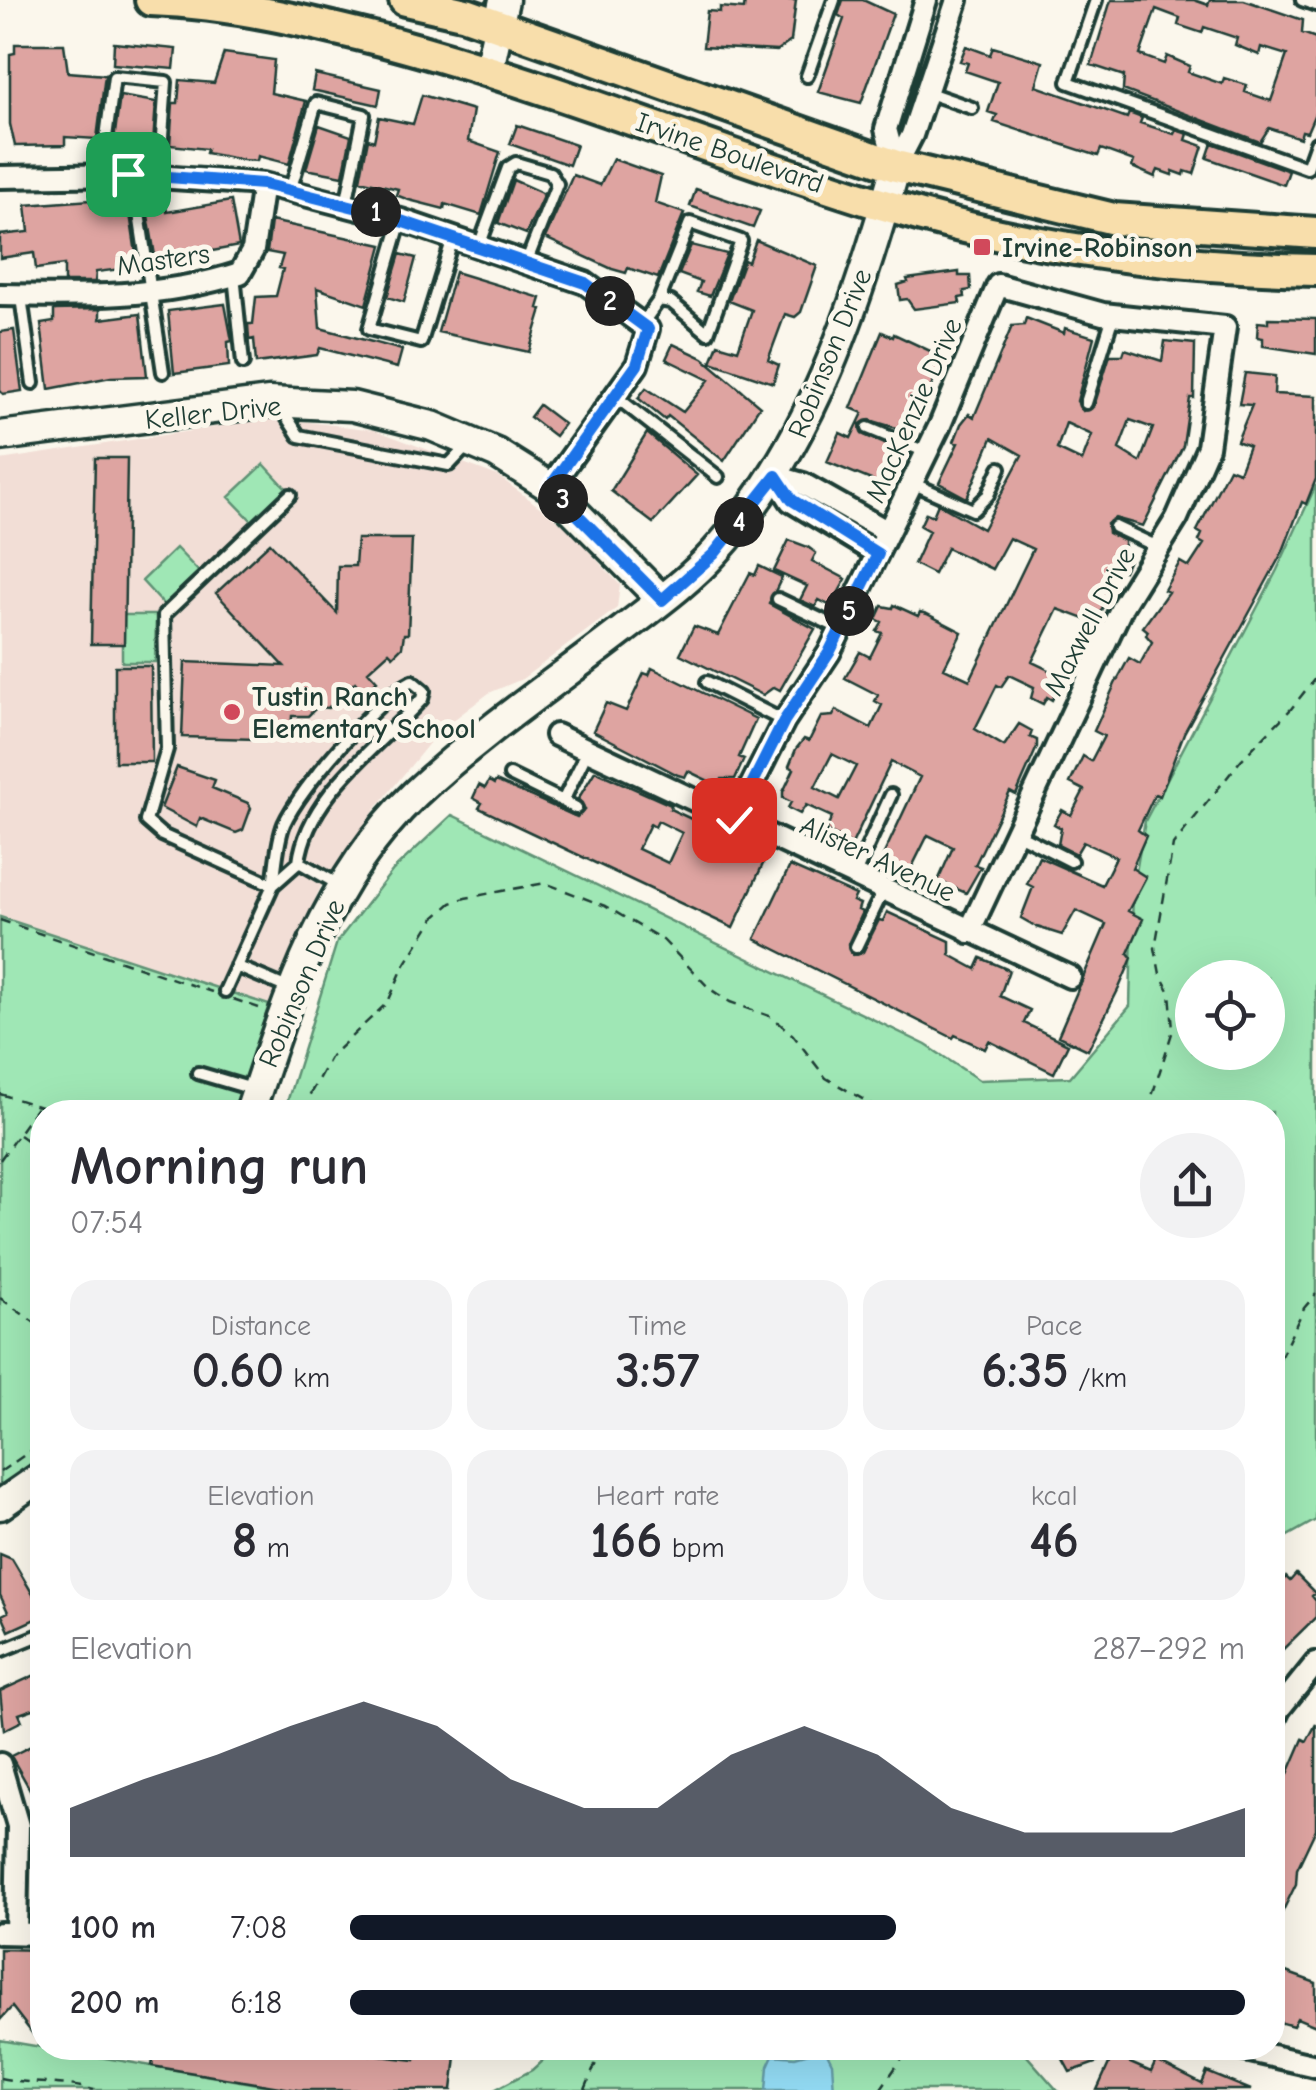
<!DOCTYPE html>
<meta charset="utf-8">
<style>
body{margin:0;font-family:"Comic Neue",sans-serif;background:#f2f2f3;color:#2b2b33;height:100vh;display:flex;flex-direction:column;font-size:38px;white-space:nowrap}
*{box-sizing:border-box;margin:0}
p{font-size:32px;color:#7c7c81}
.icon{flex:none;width:55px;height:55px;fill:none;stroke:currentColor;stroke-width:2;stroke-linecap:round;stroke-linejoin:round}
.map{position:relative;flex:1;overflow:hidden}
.panel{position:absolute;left:30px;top:1100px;width:1255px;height:960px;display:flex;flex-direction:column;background:#fff;border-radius:40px;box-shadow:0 10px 40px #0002}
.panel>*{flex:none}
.fabs{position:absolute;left:1175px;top:960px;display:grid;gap:20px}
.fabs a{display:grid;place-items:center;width:110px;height:110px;border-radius:50%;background:#fff;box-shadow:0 10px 40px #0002;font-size:50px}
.pin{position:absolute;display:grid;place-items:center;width:85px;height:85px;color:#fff;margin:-42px;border-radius:20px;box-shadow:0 5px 15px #0006}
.km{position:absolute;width:50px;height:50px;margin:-25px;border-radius:50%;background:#222;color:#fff;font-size:28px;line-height:50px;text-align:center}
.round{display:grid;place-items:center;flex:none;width:105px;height:105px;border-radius:52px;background:#f2f2f3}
.head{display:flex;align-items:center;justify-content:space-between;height:170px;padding:0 40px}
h1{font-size:55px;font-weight:700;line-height:75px}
.stats{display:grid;grid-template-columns:repeat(3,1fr);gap:15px;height:170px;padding:10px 40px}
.stats div{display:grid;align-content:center;border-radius:25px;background:#f2f2f3;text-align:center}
.stats b{font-size:50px;font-weight:700}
.stats small{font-size:28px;font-weight:400}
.stats p{font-size:28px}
.chart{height:280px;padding:20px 40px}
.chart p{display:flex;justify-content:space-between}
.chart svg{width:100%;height:180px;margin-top:10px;fill:#111827;opacity:.7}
ul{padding:0 40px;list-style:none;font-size:32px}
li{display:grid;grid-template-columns:160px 120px 1fr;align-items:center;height:75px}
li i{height:25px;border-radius:12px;background:#111827}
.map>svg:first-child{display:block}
.built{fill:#f2ded6}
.green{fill:#9fe7b5;stroke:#5f9274;stroke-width:2.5;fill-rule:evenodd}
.water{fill:#94ddf6;stroke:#659da8;stroke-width:2.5}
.building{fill:#dea4a1;stroke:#1f3d34;stroke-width:2.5;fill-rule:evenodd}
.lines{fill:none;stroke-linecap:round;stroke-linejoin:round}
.lane-casing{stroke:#1f3d34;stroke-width:18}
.street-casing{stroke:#1f3d34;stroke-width:28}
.secondary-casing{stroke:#1f3d34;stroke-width:35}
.primary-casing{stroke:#1f3d34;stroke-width:38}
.path{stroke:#1f3d34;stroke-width:2.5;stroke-dasharray:10 8;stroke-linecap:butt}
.lane{stroke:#fbf7ec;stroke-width:10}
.street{stroke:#fbf7ec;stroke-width:20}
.secondary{stroke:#fbf7ec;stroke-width:28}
.primary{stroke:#f8deab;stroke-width:30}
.route-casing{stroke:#fff;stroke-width:20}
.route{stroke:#1a73e8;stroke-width:12}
.poi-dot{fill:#d1495b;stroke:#fbf7ec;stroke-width:4}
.labels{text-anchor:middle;stroke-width:10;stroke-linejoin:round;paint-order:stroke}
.street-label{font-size:28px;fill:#1f3d34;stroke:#fbf7ec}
.poi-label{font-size:28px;font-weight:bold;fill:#1f3d34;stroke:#fbf7ec;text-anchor:start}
</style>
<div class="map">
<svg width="1316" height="2090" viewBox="0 0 1316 2090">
<rect width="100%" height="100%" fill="#fbf7ec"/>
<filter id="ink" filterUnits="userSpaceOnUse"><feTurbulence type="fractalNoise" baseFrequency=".01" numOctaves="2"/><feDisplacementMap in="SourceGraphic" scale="20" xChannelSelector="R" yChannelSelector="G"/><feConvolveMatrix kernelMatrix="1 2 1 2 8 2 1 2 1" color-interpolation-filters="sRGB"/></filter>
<g filter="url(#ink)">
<path class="built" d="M 275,418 L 375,430 L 498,476 L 568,528 L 620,585 L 617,608 L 522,679 L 489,693 L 439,731 L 377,807 L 320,888 L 269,1005 L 0,917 L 0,460 Z"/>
<path class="green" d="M 264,464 L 286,488 L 252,521 L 229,497 Z
M 1316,485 L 1316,1520 L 1273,1544 L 1272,1112 L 284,1112 L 337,942 L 393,870 L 452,815 L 926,1045 L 979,1080 L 1070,1077 L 1130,1006 L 1133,889 L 1145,821 L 1277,570 ZM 1192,978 L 1268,978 L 1268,1052 L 1192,1052 Z
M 176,548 L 199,572 L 164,605 L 142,581 Z
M 122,615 L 156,615 L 155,662 L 122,662 Z
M 0,917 L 269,1005 L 234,1112 L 42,1112 L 42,1457 L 0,1487 Z
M 0,2040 L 292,2090 L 0,2090 Z
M 556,2048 L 1020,2048 L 1057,2090 L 494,2090 L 532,2070 Z"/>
<path class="water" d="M 816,2051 L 827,2053 L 832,2063 L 834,2090 L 766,2090 L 768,2066 L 773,2055 L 795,2057 Z"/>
<path class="building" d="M 745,0 L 796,0 L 791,41 L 777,51 L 703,47 L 707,11 L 720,12 L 720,7 L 744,9 Z
M 843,0 L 863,0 L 893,14 L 861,103 L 818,92 L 844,19 L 838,15 Z
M 1111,0 L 1194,0 L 1208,5 L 1210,0 L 1244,0 L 1303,20 L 1302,33 L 1316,38 L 1316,111 L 1307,132 L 1302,131 L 1300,138 L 1269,128 L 1260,142 L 1123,90 L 1124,76 L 1091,65 ZM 1156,9 L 1180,18 L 1178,25 L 1202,33 L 1204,27 L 1237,38 L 1235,45 L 1259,55 L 1261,47 L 1287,55 L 1271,101 L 1245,92 L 1247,85 L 1224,78 L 1222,84 L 1188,72 L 1190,66 L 1167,56 L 1164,64 L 1140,55 Z
M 114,43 L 176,49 L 174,69 L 113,64 Z
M 15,44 L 64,44 L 68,72 L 105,75 L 97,139 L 65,137 L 65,145 L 15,146 L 10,124 L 10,54 L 15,53 Z
M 966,46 L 990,55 L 993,47 L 1043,62 L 1036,86 L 1127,118 L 1129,113 L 1142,118 L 1140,123 L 1174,134 L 1176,130 L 1188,134 L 1186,140 L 1203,146 L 1194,174 L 1185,171 L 1184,175 L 1173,171 L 1172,175 L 1158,170 L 1155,177 L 1132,167 L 1134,161 L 1101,149 L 1098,156 L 994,122 L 997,115 L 988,112 L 998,82 L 965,71 L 968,63 L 960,61 Z
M 224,53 L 274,60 L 271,93 L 306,101 L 289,164 L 258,156 L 257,161 L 243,160 L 206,153 L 207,149 L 170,145 L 173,103 L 178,103 L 180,80 L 214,83 Z
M 315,74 L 381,89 L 378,105 L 312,90 Z
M 422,95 L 473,110 L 468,141 L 500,152 L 481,215 L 445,204 L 444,209 L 409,200 L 396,195 L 398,189 L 360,180 L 368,139 L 374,141 L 379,117 L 413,124 Z
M 120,96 L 156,102 L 153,144 L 114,140 Z
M 319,125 L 351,136 L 343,176 L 306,169 Z
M 517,125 L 576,145 L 569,165 L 510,144 Z
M 1212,143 L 1289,171 L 1284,185 L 1207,158 Z
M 613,159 L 661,176 L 655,203 L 684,213 L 658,278 L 628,268 L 626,273 L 612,269 L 545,238 L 573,175 L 600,185 Z
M 513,180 L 544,194 L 526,234 L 498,223 Z
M 696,189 L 760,211 L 753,228 L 690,206 Z
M 91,200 L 92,207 L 121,201 L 122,209 L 129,207 L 138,267 L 96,272 L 95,282 L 64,282 L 64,265 L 36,269 L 34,253 L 0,258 L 0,235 L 29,232 L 26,205 Z
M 165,201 L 167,212 L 231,201 L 239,246 L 175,258 L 176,264 L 157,267 L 146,204 Z
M 271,221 L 382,245 L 366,305 L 317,288 L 320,328 L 402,350 L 397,368 L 320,348 L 317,355 L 256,363 L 254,339 L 249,340 L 248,324 L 253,324 L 256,297 L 276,296 L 283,269 L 279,268 L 283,255 L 267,252 Z
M 756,240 L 817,266 L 801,312 L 795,317 L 785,314 L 768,360 L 779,365 L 773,383 L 711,362 L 718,344 L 738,350 L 752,310 L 729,301 L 744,260 L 748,262 Z
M 691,245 L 727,254 L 710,296 L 697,292 L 701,282 L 679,274 Z
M 400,254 L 416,258 L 404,302 L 387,297 Z
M 455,272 L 541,298 L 538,308 L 542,309 L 529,352 L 438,332 Z
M 959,272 L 959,276 L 970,276 L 971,290 L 964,291 L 965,297 L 959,298 L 960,303 L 914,309 L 907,299 L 900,300 L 898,285 L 908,282 L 907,279 Z
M 225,304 L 232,341 L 228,342 L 229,366 L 174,373 L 168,311 Z
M 100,309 L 100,319 L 140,314 L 147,376 L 111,377 L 49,389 L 41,324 L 54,322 L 54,310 Z
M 1026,318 L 1064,333 L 1065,328 L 1094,337 L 1077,401 L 1083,411 L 1094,406 L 1110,355 L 1123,355 L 1125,349 L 1162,361 L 1165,341 L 1195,344 L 1194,398 L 1190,398 L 1183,446 L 1143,526 L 1115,518 L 1107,524 L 1108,533 L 1124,541 L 1124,554 L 1130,557 L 1124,571 L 1115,567 L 1104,589 L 1109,594 L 1095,623 L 1058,609 L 1032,662 L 1068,679 L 1059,696 L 1055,694 L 1052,700 L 1047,697 L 1043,704 L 1031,698 L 1034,687 L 1009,675 L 1001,687 L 997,685 L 975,729 L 1004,746 L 1019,724 L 1032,731 L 1030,737 L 1037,740 L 1037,747 L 1016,795 L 1010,792 L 975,865 L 981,867 L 966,893 L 938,881 L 953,847 L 928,835 L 910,871 L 882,858 L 920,777 L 891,762 L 852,844 L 826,831 L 832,817 L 806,805 L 800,814 L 788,808 L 791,802 L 783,798 L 783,792 L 794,769 L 789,766 L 796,749 L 804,739 L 809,741 L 821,717 L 833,716 L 836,710 L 871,728 L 882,705 L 875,701 L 878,695 L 845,678 L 860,652 L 870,657 L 882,633 L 877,631 L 882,622 L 876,619 L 882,606 L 893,608 L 894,605 L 918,616 L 920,612 L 927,614 L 962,632 L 944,668 L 970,680 L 1033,549 L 1009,538 L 992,569 L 947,548 L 934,574 L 914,564 L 929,531 L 920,526 L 926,513 L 933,516 L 938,504 L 983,529 L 1022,455 L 992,438 L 967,498 L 939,483 L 958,443 L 954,442 L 961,424 L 969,414 L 974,417 L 1012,326 L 1024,325 ZM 1130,420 L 1153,428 L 1140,462 L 1119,449 ZM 1066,423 L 1092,435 L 1082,461 L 1057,449 ZM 832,754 L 856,766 L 839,799 L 815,787 Z
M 1268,318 L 1316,319 L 1316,354 L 1263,346 L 1263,338 L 1257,337 L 1258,322 L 1268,323 Z
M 14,330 L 22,391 L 3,394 L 0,391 L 0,332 Z
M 882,332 L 893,337 L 894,334 L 943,357 L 913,433 L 870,420 L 860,424 L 862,434 L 892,447 L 889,455 L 900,459 L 888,487 L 827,462 L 840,433 L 851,438 L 863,413 L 851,408 Z
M 673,344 L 703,358 L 760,406 L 724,461 L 668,416 L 665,420 L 638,398 L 646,388 L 683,412 L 709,380 L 666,359 Z
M 1245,373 L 1275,376 L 1274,394 L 1316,396 L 1316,479 L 1306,504 L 1302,502 L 1283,551 L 1184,733 L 1160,796 L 1155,794 L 1138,830 L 1146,836 L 1132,868 L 1146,877 L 1128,911 L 1143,919 L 1128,953 L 1132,958 L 1119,988 L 1088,1050 L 1058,1036 L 1106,924 L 1076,910 L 1062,935 L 1037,927 L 1021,918 L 1033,887 L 1027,884 L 1039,857 L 1102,885 L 1116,857 L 1083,842 L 1076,854 L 1058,845 L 1061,828 L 1054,824 L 1062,810 L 1071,815 L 1084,790 L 1070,783 L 1083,756 L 1091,761 L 1104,736 L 1094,731 L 1115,684 L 1129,658 L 1140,664 L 1152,642 L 1146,635 L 1148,631 L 1143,627 L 1168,592 L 1164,590 L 1180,562 L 1189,567 L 1204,544 L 1199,541 L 1202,534 L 1197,531 L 1229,468 L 1239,472 L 1249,446 L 1237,441 L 1252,405 L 1239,404 Z
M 539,405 L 564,424 L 555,436 L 530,417 Z
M 647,433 L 697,475 L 653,523 L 611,491 Z
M 95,458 L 127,458 L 124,644 L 91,644 Z
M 357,539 L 412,539 L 408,634 L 404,634 L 402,647 L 393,656 L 389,652 L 368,671 L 377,681 L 364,693 L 355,682 L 328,708 L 317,707 L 308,716 L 292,716 L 290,740 L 182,737 L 185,662 L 284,666 L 216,593 L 270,543 L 337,613 L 338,566 L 355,566 Z
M 789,540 L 808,547 L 816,553 L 812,561 L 846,579 L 831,606 L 819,600 L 815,607 L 800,600 L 807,586 L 774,571 Z
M 759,566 L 782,577 L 769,604 L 815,629 L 780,690 L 774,687 L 763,695 L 680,654 L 694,626 L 718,635 L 750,573 L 755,575 Z
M 115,666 L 151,666 L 152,762 L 115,762 Z
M 652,668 L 756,719 L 739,757 L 744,759 L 735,779 L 722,779 L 719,786 L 688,771 L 685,777 L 678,775 L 593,731 L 606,703 L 626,711 L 644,673 L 649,675 Z
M 177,767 L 215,780 L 212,788 L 248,803 L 251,808 L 243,830 L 236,833 L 200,818 L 197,827 L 161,808 Z
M 595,771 L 671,805 L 670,809 L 719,832 L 717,839 L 741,850 L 744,842 L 758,849 L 755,855 L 763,864 L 733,928 L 479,808 L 482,803 L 473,798 L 479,785 L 485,788 L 489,781 L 494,784 L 496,781 L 577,817 L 585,809 L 578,799 ZM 658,821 L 682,833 L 668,863 L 638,849 L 650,824 L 655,827 Z
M 790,866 L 856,895 L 853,901 L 860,904 L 858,910 L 863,912 L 848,944 L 853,955 L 863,952 L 879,920 L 883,921 L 887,912 L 950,941 L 950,955 L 976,969 L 981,958 L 1009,970 L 1000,996 L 1030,1010 L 1024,1023 L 1068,1044 L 1054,1073 L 989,1041 L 985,1049 L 955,1035 L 953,1038 L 755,939 Z
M 0,1554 L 12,1559 L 35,1598 L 42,1595 L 42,1616 L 9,1631 L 2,1615 L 8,1612 L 0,1595 Z
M 1296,1574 L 1315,1593 L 1312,1596 L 1316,1601 L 1316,1617 L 1272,1660 L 1272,1592 L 1286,1577 L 1290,1581 Z
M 35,1675 L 38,1680 L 42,1678 L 42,1706 L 19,1714 L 22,1721 L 4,1730 L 0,1691 Z
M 1316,1724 L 1316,1829 L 1297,1869 L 1296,1884 L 1272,1933 L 1272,1811 L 1303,1739 L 1307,1741 Z
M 35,1744 L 38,1750 L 42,1748 L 42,1787 L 32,1793 L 11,1756 Z
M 0,1949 L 42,1950 L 42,2046 L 12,2007 L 0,2020 Z
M 1272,1967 L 1316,1983 L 1316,2026 L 1297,2018 L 1293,2026 L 1272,2020 Z
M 155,2048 L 353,2048 L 353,2053 L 415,2060 L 417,2048 L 457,2048 L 452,2090 L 298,2090 L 152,2066 Z
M 1057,2048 L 1096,2048 L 1151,2072 L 1156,2061 L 1202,2084 L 1207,2072 L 1251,2090 L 1097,2090 L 1112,2057 L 1070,2072 Z"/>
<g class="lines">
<defs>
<path id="lane" d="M 1096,0 L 1068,82 L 1307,168 L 1316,143
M 1302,0 L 1316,5
M 807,76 L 834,0
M 926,92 L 972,108
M 101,175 L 114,77 L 166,82 L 159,177
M 290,191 L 316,103 L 364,115 L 346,205
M 137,200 L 163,372
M 401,220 L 369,329 L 421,342 L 453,238
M 479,246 L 508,168 L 516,163 L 550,173 L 557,184 L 526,263
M 234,275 L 243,363
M 21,297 L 33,383
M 642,324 L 659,300 L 690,223 L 741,241 L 708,333 L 671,302 L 659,300
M 615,396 L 718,477
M 1086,403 L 1113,316
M 281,408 L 299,436 L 449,465 L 467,446
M 868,428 L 926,452
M 912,483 L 973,510 L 988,495 L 1000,468
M 290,495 L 164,615 L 167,749 L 146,821 L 162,835 L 273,885 C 276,866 277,841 284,824 C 300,788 378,698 412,681 L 424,691 L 422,699 C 379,746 307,795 299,862
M 1115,527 L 1158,547
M 778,599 L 841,629
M 707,682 L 784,721
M 510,775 L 563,801 L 588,750
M 563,801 L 576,808
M 1016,833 L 1071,861
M 854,876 L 891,795
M 856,947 L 883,891
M 236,966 L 290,989
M 225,991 L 273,885 L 299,862 L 341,886
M 198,1073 L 256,1090
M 0,1651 L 42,1634"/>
<path id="street" d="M 896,166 L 912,135 L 957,0
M 896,166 L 886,129 L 926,0
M 0,177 L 128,175 L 263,184 L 401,220 L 585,283 L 648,329 L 637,365 L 550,487
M 0,295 C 80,297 163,298 240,273 L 253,250 L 263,184
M 877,553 L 791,501 L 775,476 L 803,484 L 888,532
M 556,735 L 1070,977
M 734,820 L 784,721 L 829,653 L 940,425 L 998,285 L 1103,314 L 1225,327 L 1208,447 L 1177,518 L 1123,605 L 969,932
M 1272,1724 L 1279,1709 L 1316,1663
M 0,1764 L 18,1826 L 16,1933
M 0,1933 L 42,1934
M 1237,2048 L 1316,2066"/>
<path id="secondary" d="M 489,69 L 504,0
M 0,436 L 269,402 L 352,406 L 432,426 L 496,453 L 550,487 L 662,600
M 250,1112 C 287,999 326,879 415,794 C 479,734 554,683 623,630 C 654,606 688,582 715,552 C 811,446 858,302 896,166
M 0,1505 L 42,1476"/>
<path id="primary" d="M 151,0 C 232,3 310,22 389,42 C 557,87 718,154 884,205 C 1024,248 1170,267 1316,270
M 405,0 L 466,14 L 896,166 L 1114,219 L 1316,233"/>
</defs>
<use href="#lane" class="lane-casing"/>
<use href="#street" class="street-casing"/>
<use href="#secondary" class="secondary-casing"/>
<use href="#primary" class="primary-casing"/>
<path class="path" d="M 0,920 L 212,992
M 233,999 L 259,1008
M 0,1094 L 57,1112
M 313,1112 L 309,1096 L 331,1056 L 388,1002 L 403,968 L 434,918 L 451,903 L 465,898 L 545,883 L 605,906 L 663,940 L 710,989 L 730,1002 L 772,1017 L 793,1035 L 826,1078 L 885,1112
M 1153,1112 L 1152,1096 L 1173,1030 L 1170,992 L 1160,974 L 1155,948 L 1173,845 L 1241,760 L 1291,709 L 1316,677
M 19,1135 L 42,1151
M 0,1160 L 38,1106
M 0,1298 L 42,1328
M 1272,1375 L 1304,1308 L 1316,1294
M 0,1472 L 42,1443
M 0,2078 C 32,2085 64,2081 94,2090
M 585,2090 L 596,2063 L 611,2048
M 880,2090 L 909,2048"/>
<use href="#lane" class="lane"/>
<use href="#street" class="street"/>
<use href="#secondary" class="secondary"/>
<use href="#primary" class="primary"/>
</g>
</g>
<g class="lines" filter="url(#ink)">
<defs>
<path id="route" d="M 128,174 L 263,184 L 374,212 L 585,283 L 648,329 L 637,365 L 550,487 L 662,600 L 714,554 L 776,476 L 792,500 L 878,554 L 829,653 L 784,721 L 734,820"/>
</defs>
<use href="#route" class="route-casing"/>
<use href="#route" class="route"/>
</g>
<g class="poi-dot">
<rect x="972" y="237" width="20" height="20" rx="5"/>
<circle cx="232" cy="712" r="10"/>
</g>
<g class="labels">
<g class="street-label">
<text transform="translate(730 152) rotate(19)" y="10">Irvine Boulevard</text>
<text transform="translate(163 259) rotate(-8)" y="10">Masters</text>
<text transform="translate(829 353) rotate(-68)" y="10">Robinson Drive</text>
<text transform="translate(913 410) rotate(-66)" y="10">MacKenzie Drive</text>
<text transform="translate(213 412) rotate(-6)" y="10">Keller Drive</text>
<text transform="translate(1089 621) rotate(-62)" y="10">Maxwell Drive</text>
<text transform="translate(878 858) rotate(25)" y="10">Alister Avenue</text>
<text transform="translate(301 983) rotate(-67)" y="10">Robinson Drive</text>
</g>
<g class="poi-label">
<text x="1002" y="257">Irvine-Robinson</text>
<text x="252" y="706">Tustin Ranch<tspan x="252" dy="32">Elementary School</tspan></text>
</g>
</g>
</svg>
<div class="fabs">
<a><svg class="icon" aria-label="locate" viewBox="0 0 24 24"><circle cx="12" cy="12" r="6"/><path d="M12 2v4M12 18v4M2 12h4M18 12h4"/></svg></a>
</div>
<div class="pin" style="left:128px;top:174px;background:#1e9e55"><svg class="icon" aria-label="arrive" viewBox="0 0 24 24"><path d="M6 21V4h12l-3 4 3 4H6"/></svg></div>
<div class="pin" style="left:734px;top:820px;background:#d93025"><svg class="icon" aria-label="check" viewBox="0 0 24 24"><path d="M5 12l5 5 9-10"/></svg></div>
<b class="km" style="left:376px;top:212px">1</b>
<b class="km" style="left:610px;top:301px">2</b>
<b class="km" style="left:563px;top:499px">3</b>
<b class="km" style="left:739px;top:522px">4</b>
<b class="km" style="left:849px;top:611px">5</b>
<section class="panel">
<div class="head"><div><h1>Morning run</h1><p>07:54</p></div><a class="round"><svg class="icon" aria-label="share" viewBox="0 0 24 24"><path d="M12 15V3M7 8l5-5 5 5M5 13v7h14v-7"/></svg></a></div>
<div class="stats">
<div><p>Distance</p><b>0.60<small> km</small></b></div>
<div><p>Time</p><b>3:57</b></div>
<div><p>Pace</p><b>6:35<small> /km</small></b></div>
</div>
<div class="stats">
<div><p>Elevation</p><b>8<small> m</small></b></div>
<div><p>Heart rate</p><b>166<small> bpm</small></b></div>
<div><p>kcal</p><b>46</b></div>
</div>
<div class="chart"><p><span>Elevation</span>287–292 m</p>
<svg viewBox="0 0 160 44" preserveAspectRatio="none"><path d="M0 44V32L10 25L20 19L30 12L40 6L50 12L60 25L70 32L80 32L90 19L100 12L110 19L120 32L130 38L140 38L150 38L160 32V44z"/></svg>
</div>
<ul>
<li><b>100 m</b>7:08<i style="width:61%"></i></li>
<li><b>200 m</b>6:18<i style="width:100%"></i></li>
</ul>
</section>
</div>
